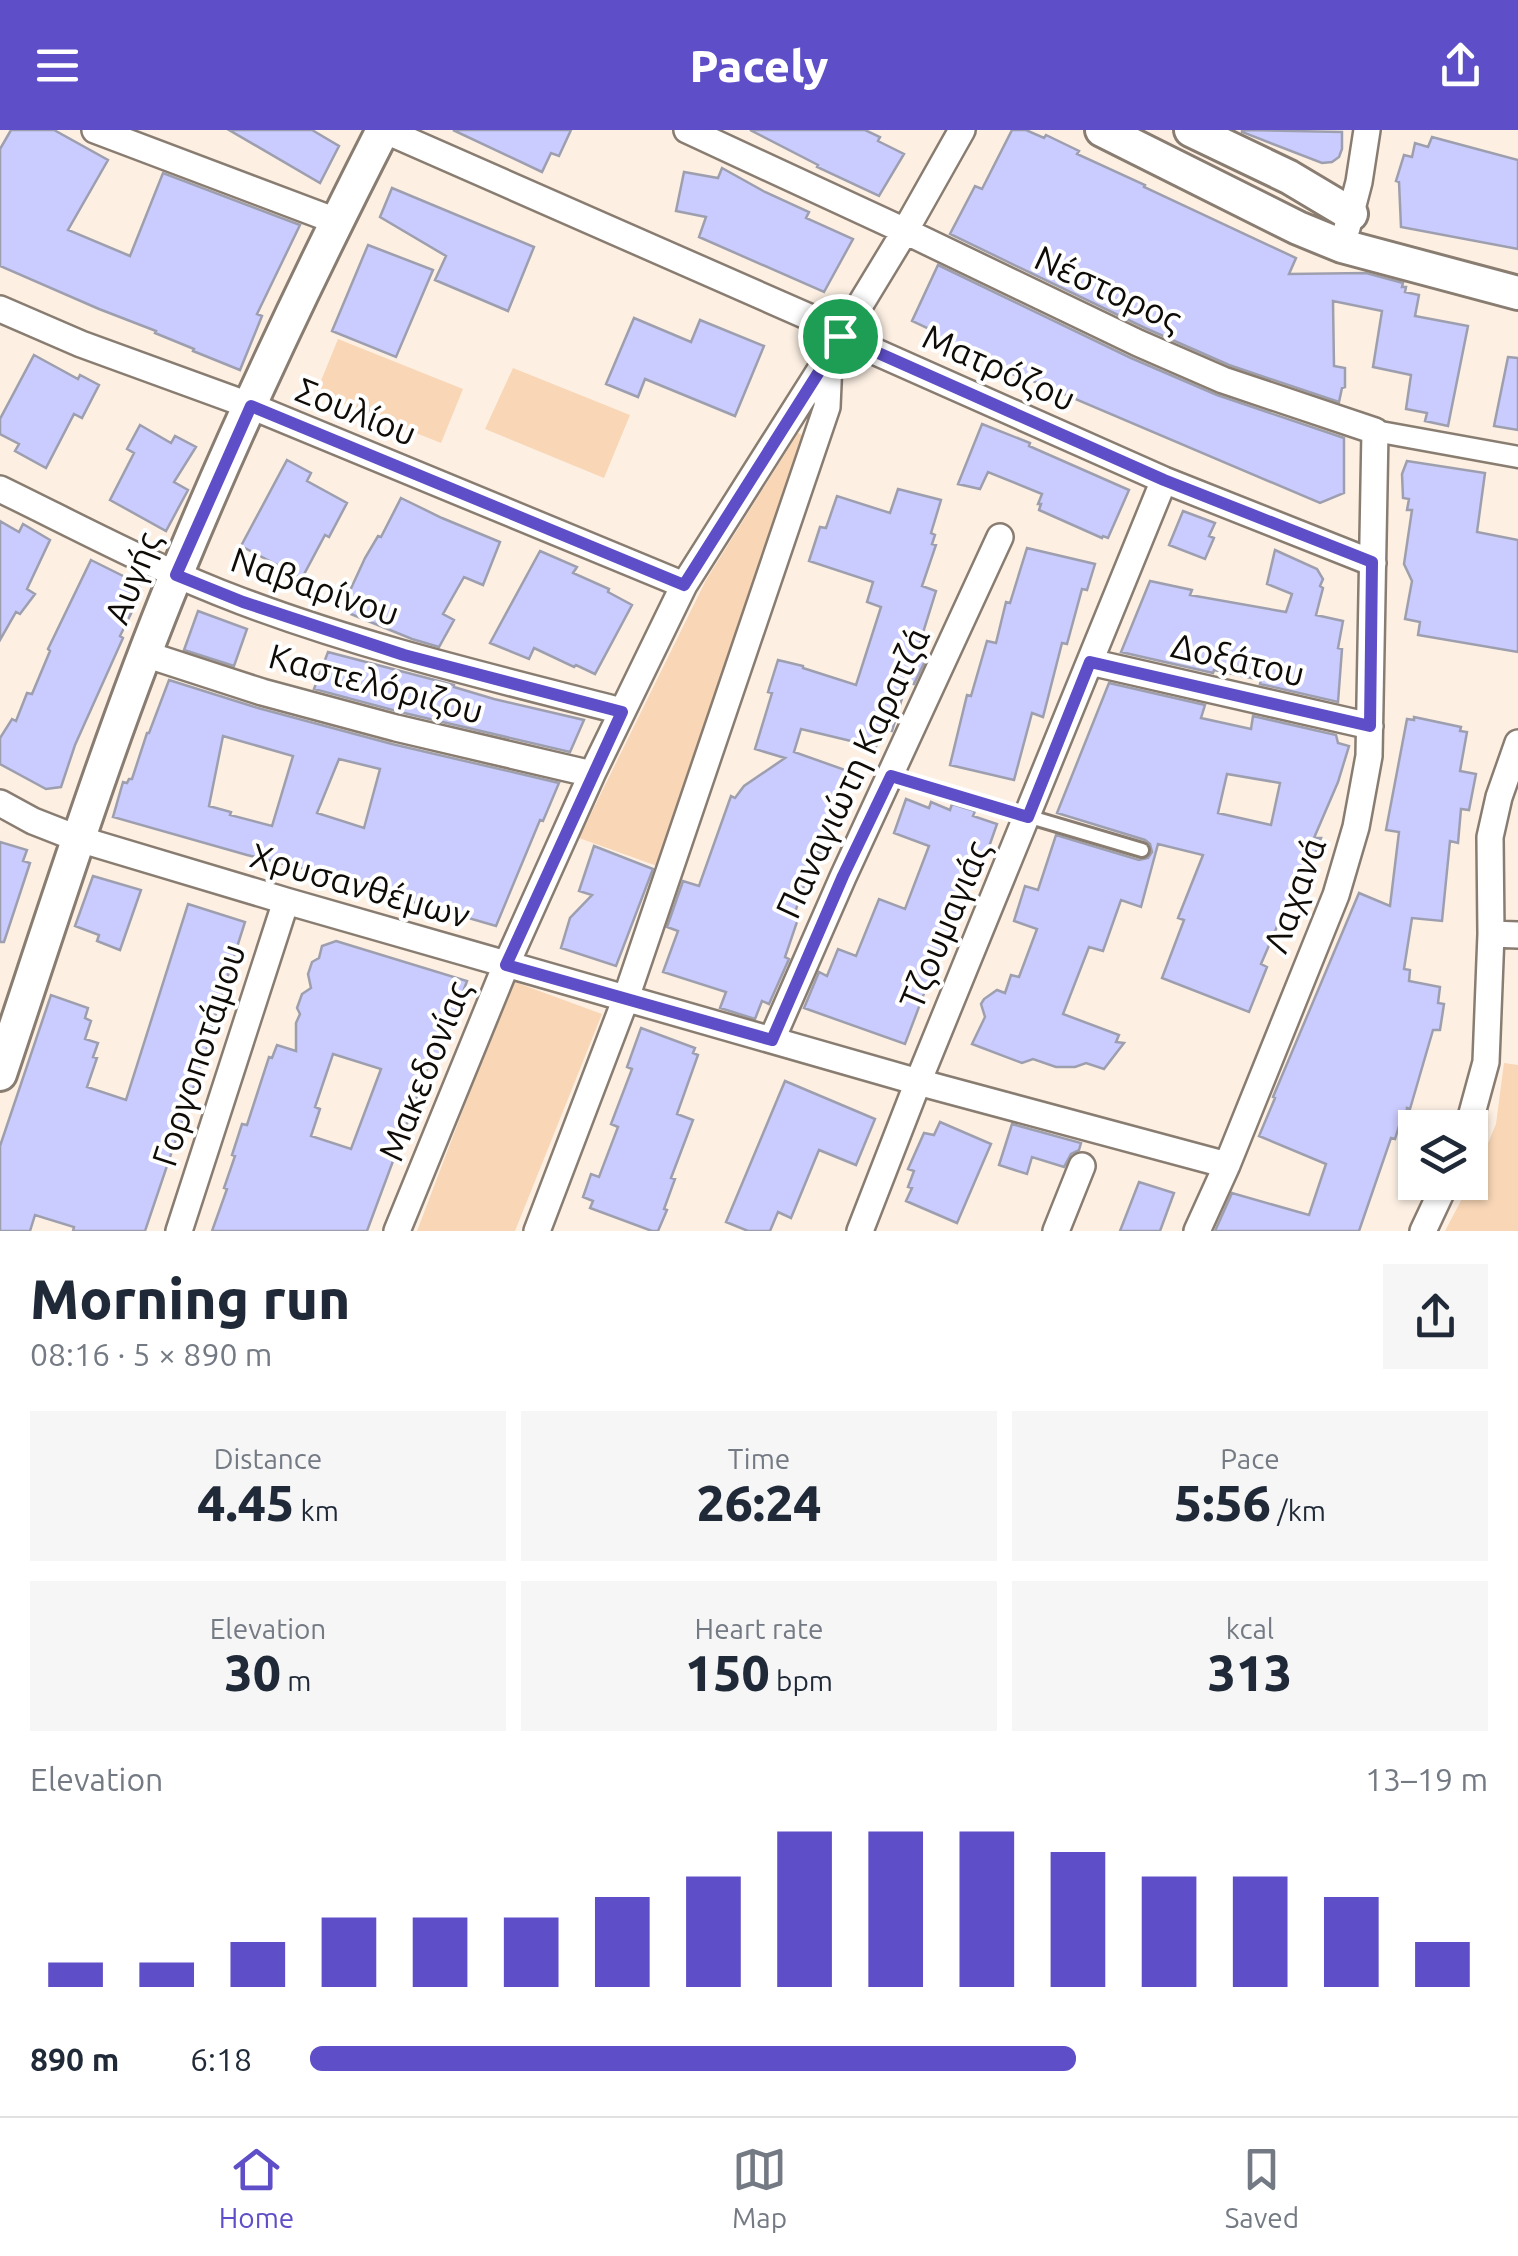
<!DOCTYPE html>
<meta charset="utf-8">
<style>
body{margin:0;font-family:Ubuntu,sans-serif;background:#f6f6f7;color:#1f2937;height:100vh;display:flex;flex-direction:column;font-size:38px;white-space:nowrap}
*{box-sizing:border-box;margin:0}
p{font-size:32px;color:#747a83}
.icon{flex:none;width:55px;height:55px;fill:none;stroke:currentColor;stroke-width:2;stroke-linecap:round;stroke-linejoin:round}
.map{position:relative;height:1101px;overflow:hidden}
.details{display:flex;flex-direction:column;background:#fff;flex:1}
.details>*{flex:none}
.tools{position:absolute;left:1398px;top:980px;display:grid;gap:20px}
.tools a{display:grid;place-items:center;width:90px;height:90px;border-radius:0px;background:#fff;box-shadow:0 2px 8px #0004;font-size:50px}
.pin{position:absolute;display:grid;place-items:center;width:85px;height:85px;color:#fff;margin:-42px;border:5px solid #fff;border-radius:50%;box-shadow:0 2px 10px #0007}
.round{display:grid;place-items:center;flex:none;width:105px;height:105px;border-radius:0px;background:#f6f6f7}
.summary{display:flex;align-items:center;justify-content:space-between;height:170px;padding:0 30px}
h1{font-size:55px;font-weight:800;line-height:75px}
.metrics{display:grid;grid-template-columns:repeat(3,1fr);gap:15px;height:170px;padding:10px 30px}
.metrics div{display:grid;align-content:center;border-radius:0px;background:#f6f6f7;text-align:center}
.metrics b{font-size:50px;font-weight:800}
.metrics small{font-size:28px;font-weight:400}
.metrics p{font-size:28px}
.chart{height:280px;padding:20px 30px}
.chart p{display:flex;justify-content:space-between}
.chart svg{width:100%;height:180px;margin-top:10px;stroke:#5e4ec7;stroke-width:6}
ul{padding:0 30px;list-style:none;font-size:32px}
li{display:grid;grid-template-columns:160px 120px 1fr;align-items:center;height:75px}
li i{height:25px;border-radius:12px;background:#5e4ec7}
header{display:flex;justify-content:space-between;align-items:center;height:130px;padding:0 30px;background:#5e4ec7;color:#fff;font-size:45px;font-weight:800}
.menu{display:flex;justify-content:space-around;align-items:center;height:140px;border-top:2px solid #e0e1e3;background:#fff;font-size:28px;color:#747a83}
.menu a{display:grid;justify-items:center;gap:5px}
.menu .on{color:#5e4ec7}
.map>svg:first-child{display:block}
.green{fill:#f8d6b6}
.building{fill:#cacbfe;stroke:#9e9fae;stroke-width:2.5;fill-rule:evenodd}
.lines{fill:none;stroke-linecap:round;stroke-linejoin:round}
.service-casing{stroke:#897d72;stroke-width:18}
.pedestrian-casing{stroke:#897d72;stroke-width:25}
.minor-casing{stroke:#897d72;stroke-width:30}
.tertiary-casing{stroke:#897d72;stroke-width:38}
.service{stroke:#fff;stroke-width:12}
.pedestrian{stroke:#fff;stroke-width:20}
.minor{stroke:#fff;stroke-width:25}
.tertiary{stroke:#fff;stroke-width:32}
.route-casing{stroke:#fff;stroke-width:20}
.route{stroke:#5e4ec7;stroke-width:12}
.labels{text-anchor:middle;stroke-width:8;stroke-linejoin:round;paint-order:stroke}
.street-label{font-size:35px;fill:#0f0b07;stroke:#fff}
</style>
<header><svg class="icon" aria-label="menu" viewBox="0 0 24 24"><path d="M4 6h16M4 12h16M4 18h16"/></svg>Pacely<svg class="icon" aria-label="share" viewBox="0 0 24 24"><path d="M12 15V3M7 8l5-5 5 5M5 13v7h14v-7"/></svg></header>
<div class="map">
<svg width="1518" height="1101" viewBox="0 0 1518 1101">
<rect width="100%" height="100%" fill="#fdf0e3"/>
<path class="green" d="M 338,209 L 463,259 L 441,313 L 316,263 Z
M 513,238 L 630,285 L 604,348 L 485,299 Z
M 798,303 L 802,305 L 660,737 L 579,708 L 706,450 Z
M 512,851 L 602,884 L 515,1101 L 417,1101 Z
M 1504,933 L 1518,935 L 1518,1101 L 1445,1101 L 1475,1044 L 1496,994 Z"/>
<path class="building" d="M 11,0 L 54,0 L 108,30 L 68,100 L 130,126 L 163,43 L 300,95 L 257,184 L 262,186 L 240,240 L 193,221 L 194,219 L 155,203 L 156,201 L 99,179 L 0,136 L 0,19 Z
M 229,0 L 312,0 L 339,16 L 320,53 Z
M 453,0 L 571,0 L 559,26 L 551,23 L 542,42 Z
M 750,0 L 865,0 L 880,7 L 878,11 L 904,24 L 879,66 L 817,37 L 818,35 Z
M 1012,0 L 1026,0 L 1044,8 L 1046,5 L 1079,21 L 1077,24 L 1145,55 L 1144,57 L 1296,128 L 1289,144 L 1366,143 L 1403,153 L 1402,157 L 1406,157 L 1405,162 L 1419,165 L 1415,186 L 1468,196 L 1448,296 L 1425,291 L 1427,283 L 1406,279 L 1411,245 L 1373,237 L 1382,181 L 1333,171 L 1334,236 L 1345,238 L 1345,257 L 1342,258 L 1339,272 L 1229,235 L 1145,198 L 950,104 L 975,56 L 982,59 Z
M 1242,0 L 1342,2 L 1342,19 L 1339,27 L 1332,32 L 1322,33 L 1242,2 Z
M 1432,7 L 1518,30 L 1518,119 L 1401,97 L 1399,52 L 1396,51 L 1404,25 L 1412,27 L 1415,13 L 1428,17 Z
M 722,38 L 765,62 L 809,82 L 806,88 L 853,109 L 824,162 L 699,107 L 706,87 L 676,81 L 684,42 L 718,48 Z
M 392,58 L 534,117 L 508,181 L 435,150 L 446,126 L 380,87 Z
M 368,115 L 433,140 L 396,227 L 332,201 Z
M 938,135 L 1131,228 L 1217,265 L 1344,308 L 1344,363 L 1320,373 L 1031,250 L 1030,252 L 1008,242 L 1008,240 L 935,208 L 938,203 L 912,191 Z
M 634,188 L 691,212 L 700,190 L 764,216 L 735,286 L 645,249 L 638,267 L 606,254 Z
M 34,225 L 78,249 L 80,245 L 99,255 L 82,288 L 74,284 L 46,338 L 15,321 L 19,314 L 0,304 L 0,289 Z
M 1508,227 L 1518,228 L 1518,300 L 1494,296 Z
M 982,294 L 1030,313 L 1029,316 L 1129,360 L 1108,408 L 1103,406 L 1102,408 L 1039,380 L 1041,374 L 1038,374 L 1042,364 L 988,342 L 980,359 L 958,354 Z
M 140,295 L 171,313 L 175,306 L 196,317 L 174,352 L 188,360 L 166,401 L 110,370 L 134,323 L 127,319 Z
M 287,330 L 311,343 L 307,351 L 347,373 L 329,407 L 325,405 L 302,448 L 241,416 Z
M 1407,331 L 1485,343 L 1477,402 L 1518,410 L 1518,522 L 1418,505 L 1420,492 L 1405,489 L 1412,451 L 1404,434 L 1412,380 L 1407,380 L 1409,369 L 1403,368 L 1402,344 Z
M 898,359 L 941,370 L 931,403 L 935,405 L 932,414 L 936,415 L 922,456 L 936,461 L 917,522 L 928,525 L 914,554 L 907,552 L 892,601 L 883,598 L 876,617 L 801,599 L 794,622 L 848,641 L 837,696 L 832,697 L 823,724 L 816,721 L 793,788 L 798,789 L 785,827 L 789,829 L 769,874 L 762,871 L 755,889 L 720,878 L 726,862 L 663,842 L 678,801 L 667,797 L 683,751 L 699,756 L 731,666 L 735,668 L 744,656 L 785,628 L 755,619 L 772,563 L 768,562 L 778,530 L 803,536 L 803,538 L 856,555 L 881,477 L 867,472 L 873,452 L 809,431 L 820,397 L 826,398 L 837,366 L 890,383 Z
M 401,368 L 442,388 L 500,412 L 483,455 L 464,447 L 443,484 L 454,490 L 439,517 L 412,509 L 341,480 L 365,428 L 378,406 L 381,407 Z
M 1183,381 L 1215,393 L 1209,406 L 1214,408 L 1205,429 L 1169,415 Z
M 0,391 L 19,402 L 23,394 L 50,410 L 27,459 L 35,464 L 20,484 L 16,482 L 0,510 Z
M 1027,418 L 1095,434 L 1087,460 L 1082,459 L 1067,514 L 1062,513 L 1043,587 L 1032,583 L 1014,650 L 950,635 L 967,565 L 971,566 L 987,511 L 996,513 L 1006,472 L 1010,473 Z
M 1275,420 L 1317,439 L 1323,449 L 1320,456 L 1323,458 L 1316,485 L 1343,491 L 1338,518 L 1342,519 L 1338,572 L 1260,554 L 1261,550 L 1214,540 L 1213,543 L 1121,522 L 1150,451 L 1192,460 L 1190,465 L 1286,482 L 1292,464 L 1267,454 Z
M 540,421 L 577,437 L 573,443 L 609,459 L 608,462 L 632,475 L 595,544 L 576,535 L 574,537 L 534,518 L 529,529 L 490,513 Z
M 91,430 L 137,453 L 142,461 L 120,506 L 123,508 L 75,615 L 61,657 L 46,659 L 0,634 L 0,608 L 12,589 L 16,591 L 27,563 L 32,564 L 50,521 L 48,519 Z
M 198,481 L 247,499 L 234,536 L 184,520 Z
M 328,522 L 454,555 L 454,557 L 494,569 L 584,590 L 570,622 L 400,582 L 314,559 Z
M 169,550 L 258,578 L 392,614 L 559,653 L 543,691 L 540,690 L 496,796 L 406,770 L 407,767 L 347,752 L 347,749 L 247,725 L 113,687 L 123,652 L 127,653 L 129,649 L 132,649 L 147,603 L 149,603 ZM 223,606 L 293,626 L 272,696 L 230,685 L 231,682 L 209,676 ZM 339,629 L 380,639 L 364,698 L 317,683 Z
M 1109,553 L 1205,575 L 1201,588 L 1251,599 L 1253,586 L 1336,605 L 1338,613 L 1349,616 L 1338,652 L 1314,708 L 1321,708 L 1311,734 L 1306,733 L 1306,736 L 1303,736 L 1261,834 L 1267,837 L 1249,882 L 1162,848 L 1184,790 L 1178,788 L 1203,725 L 1158,714 L 1141,777 L 1121,770 L 1103,821 L 1089,817 L 1063,884 L 1119,905 L 1116,912 L 1124,913 L 1104,939 L 1086,933 L 1075,937 L 1056,937 L 1033,929 L 1022,933 L 972,914 L 985,887 L 981,874 L 984,869 L 997,860 L 1005,863 L 1011,845 L 1019,847 L 1037,799 L 1014,791 L 1025,756 L 1038,760 L 1056,705 L 1139,730 L 1148,728 L 1152,722 L 1150,714 L 1145,710 L 1057,683 ZM 1227,644 L 1280,653 L 1271,695 L 1218,683 Z
M 1414,587 L 1461,597 L 1460,601 L 1467,602 L 1460,641 L 1476,644 L 1469,680 L 1461,679 L 1458,713 L 1450,711 L 1442,791 L 1412,788 L 1404,839 L 1410,840 L 1409,851 L 1440,857 L 1438,873 L 1444,874 L 1440,900 L 1433,900 L 1410,979 L 1407,978 L 1406,984 L 1403,983 L 1395,1009 L 1391,1008 L 1359,1101 L 1215,1101 L 1232,1063 L 1309,1085 L 1326,1034 L 1259,1006 L 1275,968 L 1273,967 L 1359,763 L 1390,776 L 1399,702 L 1386,700 L 1407,589 L 1414,590 Z
M 906,669 L 929,678 L 931,672 L 950,680 L 952,674 L 975,681 L 973,686 L 997,694 L 984,731 L 980,729 L 936,838 L 934,837 L 905,914 L 804,878 L 819,842 L 827,846 L 838,819 L 856,826 L 879,769 L 905,779 L 929,716 L 894,703 Z
M 0,712 L 27,720 L 23,731 L 30,733 L 4,812 L 0,812 Z
M 594,716 L 653,739 L 616,836 L 561,818 L 570,788 L 592,765 L 579,761 Z
M 93,746 L 141,760 L 120,820 L 97,811 L 99,805 L 75,796 Z
M 188,774 L 245,792 L 210,902 L 212,903 L 145,1101 L 73,1101 L 74,1097 L 35,1085 L 30,1101 L 0,1101 L 0,1016 L 51,865 L 88,878 L 85,888 L 91,891 L 85,909 L 98,913 L 93,927 L 97,928 L 87,957 L 126,970 Z
M 336,811 L 467,851 L 435,940 L 428,937 L 367,1101 L 212,1101 L 227,1059 L 224,1058 L 235,1026 L 232,1025 L 242,994 L 247,995 L 269,927 L 272,928 L 277,915 L 296,921 L 296,893 L 300,884 L 297,878 L 302,864 L 311,858 L 308,844 L 312,832 L 319,828 L 322,816 ZM 333,924 L 381,939 L 351,1019 L 311,1006 L 320,979 L 315,977 Z
M 641,898 L 695,918 L 693,923 L 698,925 L 677,984 L 693,990 L 671,1048 L 675,1049 L 664,1079 L 667,1080 L 658,1101 L 652,1101 L 590,1078 L 593,1071 L 583,1067 L 591,1044 L 599,1047 L 618,997 L 611,994 L 632,939 L 627,937 Z
M 785,951 L 875,989 L 856,1035 L 819,1020 L 791,1088 L 778,1082 L 770,1101 L 748,1101 L 726,1092 Z
M 940,992 L 991,1014 L 957,1093 L 906,1071 L 912,1058 L 908,1057 L 914,1041 L 908,1039 L 924,1003 L 934,1005 Z
M 1012,994 L 1081,1013 L 1079,1020 L 1071,1024 L 1064,1037 L 1032,1027 L 1027,1044 L 999,1035 Z
M 1139,1052 L 1174,1063 L 1160,1101 L 1120,1101 Z"/>
<g class="lines">
<defs>
<path id="service" d="M 891,646 L 1142,720"/>
<path id="pedestrian" d="M 1375,301 L 1518,327"/>
<path id="minor" d="M 95,0 L 336,91
M 384,0 L 825,194 L 840,206 L 1164,350 L 1373,433
M 687,0 L 905,101 L 1138,213 L 1223,250 L 1375,301 L 1369,626 L 1356,697 L 1336,765 L 1227,1035 L 1197,1101
M 1347,98 L 1359,52 L 1367,0
M 0,179 L 81,214 L 251,276 L 684,455
M 0,359 C 80,398 158,440 241,471 C 365,518 494,548 621,581
M 145,524 L 262,562 L 396,598 L 592,644
M 1090,532 L 1370,596
M 0,673 L 33,691 L 79,709 L 286,771 L 918,952 L 1227,1035
M 1491,804 L 1518,805
M 772,909 L 843,747 L 1000,407
M 1468,998 L 1486,932 L 1491,804 L 1490,707 L 1499,667 L 1518,613
M 179,1101 L 286,771
M 397,1101 L 506,835 L 592,644 L 684,455 L 829,226 L 905,101 L 962,0
M 537,1101 L 626,868 L 827,277 L 829,231
M 860,1101 L 918,952 L 1164,350
M 1056,1101 L 1082,1036
M 1423,1101 L 1446,1052"/>
<path id="tertiary" d="M 1102,0 L 1298,98 L 1342,116 L 1518,163
M 1191,0 L 1289,47 L 1351,84
M 0,944 C 56,777 109,608 176,445 C 238,294 309,145 383,0"/>
</defs>
<use href="#service" class="service-casing"/>
<use href="#pedestrian" class="pedestrian-casing"/>
<use href="#minor" class="minor-casing"/>
<use href="#tertiary" class="tertiary-casing"/>
<use href="#service" class="service"/>
<use href="#pedestrian" class="pedestrian"/>
<use href="#minor" class="minor"/>
<use href="#tertiary" class="tertiary"/>
</g>
<g class="lines">
<defs>
<path id="route" d="M 840,206 L 1164,350 L 1372,432 L 1370,596 L 1090,532 L 1028,687 L 891,646 L 843,746 L 772,910 L 506,835 L 622,582 L 404,525 L 243,472 L 176,445 L 251,276 L 684,455 L 829,226 Z"/>
</defs>
<use href="#route" class="route-casing"/>
<use href="#route" class="route"/>
</g>
<g class="labels">
<g class="street-label">
<text transform="translate(1108 159) rotate(25)" y="12">Νέστορος</text>
<text transform="translate(999 238) rotate(24)" y="12">Ματρόζου</text>
<text transform="translate(356 282) rotate(22)" y="12">Σουλίου</text>
<text transform="translate(133 448) rotate(-68)" y="12">Αυγής</text>
<text transform="translate(315 457) rotate(19)" y="12">Ναβαρίνου</text>
<text transform="translate(1238 530) rotate(13)" y="12">Δοξάτου</text>
<text transform="translate(376 554) rotate(15)" y="12">Καστελόριζου</text>
<text transform="translate(853 643) rotate(-65)" y="12">Παναγιώτη Καρατζά</text>
<text transform="translate(360 756) rotate(16)" y="12">Χρυσανθέμων</text>
<text transform="translate(1295 765) rotate(-70)" y="12">Λαχανά</text>
<text transform="translate(945 795) rotate(-67)" y="12">Τζουμαγιάς</text>
<text transform="translate(199 925) rotate(-72)" y="12">Γοργοποτάμου</text>
<text transform="translate(425 941) rotate(-68)" y="12">Μακεδονίας</text>
</g>
</g>
</svg>
<div class="tools">
<a><svg class="icon" aria-label="layers" viewBox="0 0 24 24"><path d="M12 4l9 5-9 5-9-5zM3 14l9 5 9-5"/></svg></a>
</div>
<div class="pin" style="left:840px;top:206px;background:#1e9e55"><svg class="icon" aria-label="arrive" viewBox="0 0 24 24"><path d="M6 21V4h12l-3 4 3 4H6"/></svg></div>
</div>
<section class="details">
<div class="summary"><div><h1>Morning run</h1><p>08:16 · 5 × 890 m</p></div><a class="round"><svg class="icon" aria-label="share" viewBox="0 0 24 24"><path d="M12 15V3M7 8l5-5 5 5M5 13v7h14v-7"/></svg></a></div>
<div class="metrics">
<div><p>Distance</p><b>4.45<small> km</small></b></div>
<div><p>Time</p><b>26:24</b></div>
<div><p>Pace</p><b>5:56<small> /km</small></b></div>
</div>
<div class="metrics">
<div><p>Elevation</p><b>30<small> m</small></b></div>
<div><p>Heart rate</p><b>150<small> bpm</small></b></div>
<div><p>kcal</p><b>313</b></div>
</div>
<div class="chart"><p><span>Elevation</span>13–19 m</p>
<svg viewBox="0 0 160 44" preserveAspectRatio="none"><path d="M5 44V38M15 44V38M25 44V33M35 44V27M45 44V27M55 44V27M65 44V22M75 44V17M85 44V6M95 44V6M105 44V6M115 44V11M125 44V17M135 44V17M145 44V22M155 44V33"/></svg>
</div>
<ul>
<li><b>890 m</b>6:18<i style="width:65%"></i></li>
</ul>
</section>
<nav class="menu">
<a class="on"><svg class="icon" aria-label="home" viewBox="0 0 24 24"><path d="M3 11l9-7 9 7M6 9v11h12V9"/></svg>Home</a>
<a><svg class="icon" aria-label="map" viewBox="0 0 24 24"><path d="M3 6l6-2 6 2 6-2v14l-6 2-6-2-6 2zM9 4v14M15 6v14"/></svg>Map</a>
<a><svg class="icon" aria-label="saved" viewBox="0 0 24 24"><path d="M7 4h10v16l-5-4-5 4z"/></svg>Saved</a>
</nav>
